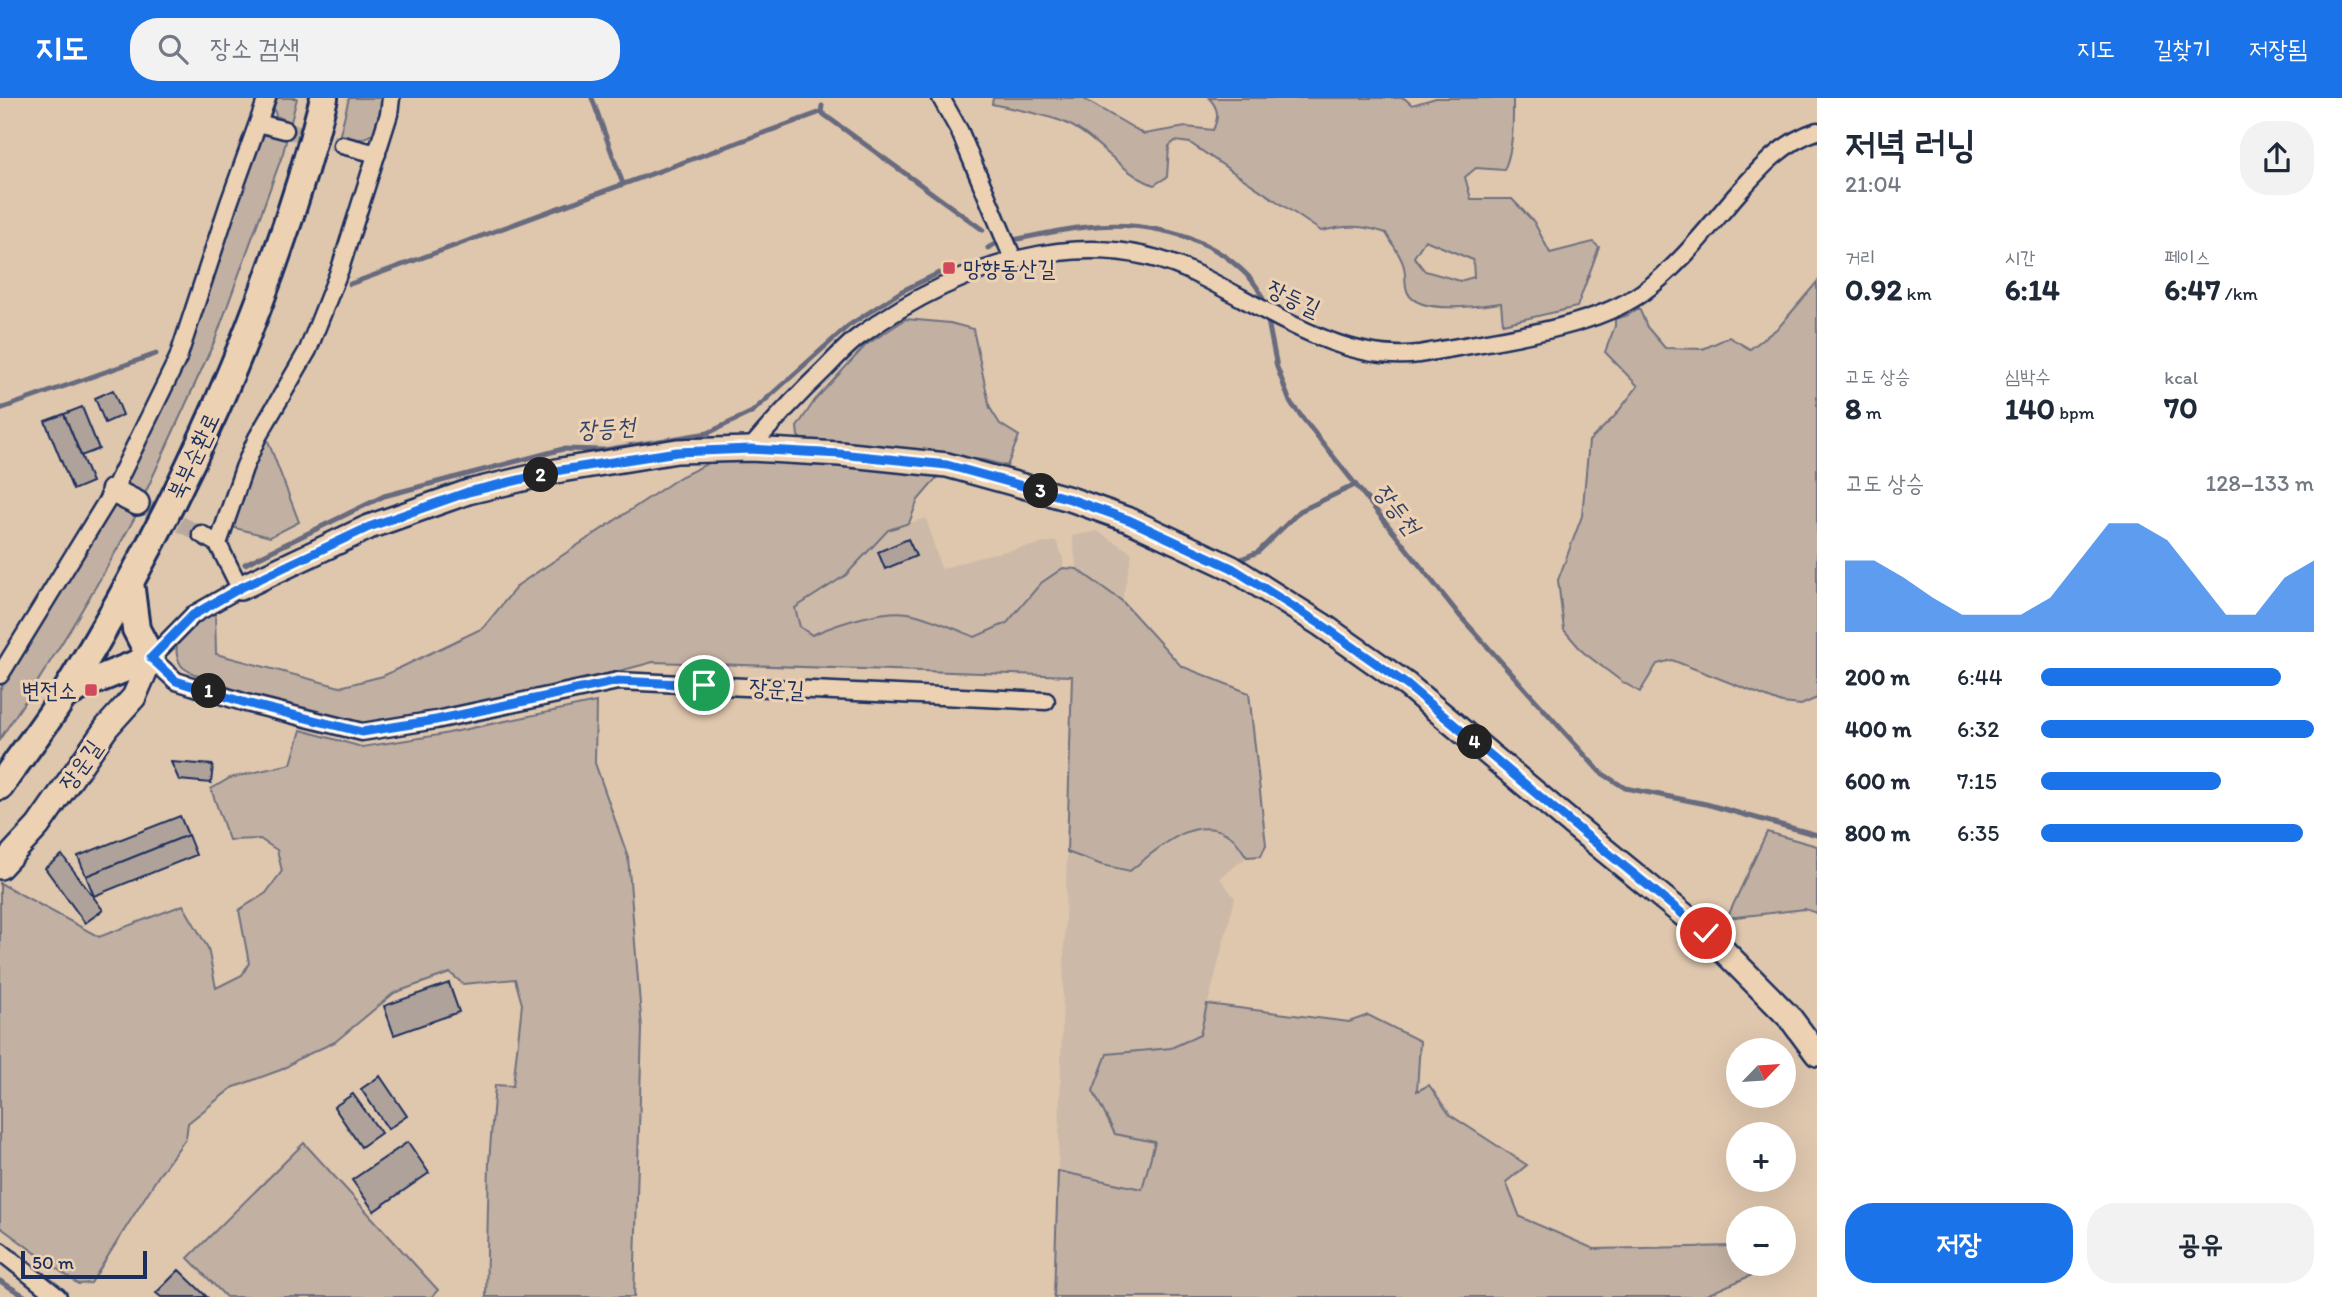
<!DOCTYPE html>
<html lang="ko">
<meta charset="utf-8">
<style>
body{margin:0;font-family:Itim,"Poor Story",sans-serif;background:#f2f2f3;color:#1f2937;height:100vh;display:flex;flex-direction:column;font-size:26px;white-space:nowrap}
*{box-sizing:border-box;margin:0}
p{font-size:23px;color:#747a83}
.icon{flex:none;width:38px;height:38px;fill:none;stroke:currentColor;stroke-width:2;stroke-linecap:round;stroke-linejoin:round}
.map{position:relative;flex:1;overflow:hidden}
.details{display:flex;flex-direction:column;background:#fff;width:525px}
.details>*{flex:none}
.needle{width:46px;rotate:65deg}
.fabs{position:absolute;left:1726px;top:940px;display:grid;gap:14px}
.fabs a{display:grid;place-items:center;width:70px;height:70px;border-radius:50%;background:#fff;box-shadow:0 7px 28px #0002;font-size:35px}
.scale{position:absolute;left:21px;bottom:18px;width:126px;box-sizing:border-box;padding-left:7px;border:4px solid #1b2f5e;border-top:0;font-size:19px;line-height:24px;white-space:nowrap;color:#1b2f5e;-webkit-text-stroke:5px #ecd1b3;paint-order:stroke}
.pin{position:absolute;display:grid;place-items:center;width:60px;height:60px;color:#fff;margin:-30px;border:4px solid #fff;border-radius:50%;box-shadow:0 2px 7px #0007}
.km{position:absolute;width:35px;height:35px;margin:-18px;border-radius:50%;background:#222;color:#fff;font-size:19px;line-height:35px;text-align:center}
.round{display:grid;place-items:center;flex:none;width:74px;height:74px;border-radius:28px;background:#f2f2f3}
.head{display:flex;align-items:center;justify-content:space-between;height:119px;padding:0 28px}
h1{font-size:38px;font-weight:700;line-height:52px}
.stats{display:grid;grid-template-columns:repeat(3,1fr);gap:10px;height:119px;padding:7px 28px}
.stats div{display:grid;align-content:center}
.stats b{font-size:30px;font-weight:700}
.stats small{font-size:19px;font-weight:400}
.stats p{font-size:19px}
.chart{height:196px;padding:14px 28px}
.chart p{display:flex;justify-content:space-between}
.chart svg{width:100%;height:126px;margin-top:7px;fill:#1a73e8;opacity:.7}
.button{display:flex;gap:14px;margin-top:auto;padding:14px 28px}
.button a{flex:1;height:80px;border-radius:28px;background:#1a73e8;color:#fff;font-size:28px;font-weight:700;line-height:80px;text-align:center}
.button a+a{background:#f2f2f3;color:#1f2937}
ul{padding:0 28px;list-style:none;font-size:23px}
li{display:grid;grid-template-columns:112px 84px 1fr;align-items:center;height:52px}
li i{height:18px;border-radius:9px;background:#1a73e8}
header{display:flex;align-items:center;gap:42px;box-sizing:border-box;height:98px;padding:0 35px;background:#1a73e8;color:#fff}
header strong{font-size:33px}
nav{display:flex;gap:38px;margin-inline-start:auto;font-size:24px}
.search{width:490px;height:63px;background:#f2f2f3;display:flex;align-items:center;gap:18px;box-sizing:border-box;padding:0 24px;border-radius:28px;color:#747a83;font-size:26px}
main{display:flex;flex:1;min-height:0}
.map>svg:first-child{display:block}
.built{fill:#cdb9a7}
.green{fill:#c2b1a2;stroke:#6e7080;stroke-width:2;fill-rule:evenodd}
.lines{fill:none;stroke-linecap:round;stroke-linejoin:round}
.stream{stroke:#686b7e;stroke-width:5}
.building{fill:#afa29a;stroke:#1b2f5e;stroke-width:2}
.street-tunnel{stroke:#b8a99e;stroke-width:16;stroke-dasharray:16 8;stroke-linecap:butt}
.street-casing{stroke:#1b2f5e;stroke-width:21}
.secondary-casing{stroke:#1b2f5e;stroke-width:28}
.primary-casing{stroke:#1b2f5e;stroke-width:32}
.street{stroke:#ecd1b3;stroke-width:16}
.secondary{stroke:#ecd1b3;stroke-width:23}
.primary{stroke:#ecd1b3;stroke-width:26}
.route-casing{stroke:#fff;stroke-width:14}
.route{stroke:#1a73e8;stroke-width:9}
.poi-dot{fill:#d1495b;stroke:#ecd1b3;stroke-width:2.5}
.labels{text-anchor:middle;stroke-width:6;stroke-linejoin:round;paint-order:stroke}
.poi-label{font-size:23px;fill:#1b2f5e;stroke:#ecd1b3;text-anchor:start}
.street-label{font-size:23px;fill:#1b2f5e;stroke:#ecd1b3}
.water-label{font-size:24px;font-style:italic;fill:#354369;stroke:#ecd1b3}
</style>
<header>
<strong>지도</strong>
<div class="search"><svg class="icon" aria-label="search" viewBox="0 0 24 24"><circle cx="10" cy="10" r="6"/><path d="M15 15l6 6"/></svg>장소 검색</div>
<nav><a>지도</a><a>길찾기</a><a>저장됨</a></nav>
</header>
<main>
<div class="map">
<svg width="1817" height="1199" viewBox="0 0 1817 1199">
<rect width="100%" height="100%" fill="#dfc7ae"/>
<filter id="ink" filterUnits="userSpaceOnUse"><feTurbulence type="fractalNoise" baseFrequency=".0143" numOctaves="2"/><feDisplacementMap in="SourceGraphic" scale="14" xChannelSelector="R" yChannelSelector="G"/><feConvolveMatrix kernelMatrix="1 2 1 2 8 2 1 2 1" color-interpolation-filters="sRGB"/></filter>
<g filter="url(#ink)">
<path class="built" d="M 926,420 L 941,471 L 986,457 L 1056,443 L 1063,459 L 1063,470 L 1041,485 L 1007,525 L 975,539 L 910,515 L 876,517 L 832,528 L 812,537 L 800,529 L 795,510 L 846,477 L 888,432 Z
M 1097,433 L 1132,455 L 1122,503 L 1077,471 L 1072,438 Z
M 1203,729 L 1231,738 L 1247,759 L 1220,780 L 1235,800 L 1200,937 L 1171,950 L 1107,957 L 1155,1044 L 1142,1091 L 1058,1073 L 1067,754 L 1102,767 L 1130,773 L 1168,743 Z"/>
<path class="green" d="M 274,0 L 297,0 L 291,24 L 276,18 L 274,10 Z
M 349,0 L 385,0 L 379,32 C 366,41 355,44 339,40 Z
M 993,0 L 1082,0 L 1144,36 L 1186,29 L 1213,32 C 1219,19 1219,11 1209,0 L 1404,0 L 1412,7 L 1436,0 L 1513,0 C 1513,24 1514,50 1504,72 L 1476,70 L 1465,79 L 1471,101 L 1512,101 L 1534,124 L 1550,155 L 1593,144 L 1599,149 L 1577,209 L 1503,226 L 1501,205 C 1480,208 1418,217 1408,195 C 1404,188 1406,177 1404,169 C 1401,157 1392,146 1386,135 C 1362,127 1346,127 1321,133 L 1190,45 L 1175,43 L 1169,48 L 1167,79 L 1154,87 C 1120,75 1099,40 1066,25 C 1047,16 1013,11 992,6 ZM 1425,142 L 1473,162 L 1474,179 L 1460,183 L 1425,173 L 1414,159 Z
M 275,31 L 288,35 L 283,55 L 215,242 L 143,400 L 129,391 L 127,376 L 257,41 L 263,35 Z
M 1817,184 L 1817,600 L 1801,607 L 1782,605 L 1672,562 L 1657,566 L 1640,594 L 1621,583 L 1583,554 L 1564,532 L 1558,482 L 1582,418 L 1589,343 L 1613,320 L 1638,288 L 1605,254 L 1615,228 L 1615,221 L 1628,217 L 1639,210 L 1647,229 L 1665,250 L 1703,251 L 1729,239 L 1750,251 L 1779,229 Z
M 906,221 L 950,225 L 973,231 L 990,310 L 1000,326 L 1019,338 L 1007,368 L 983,362 L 803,343 L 798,338 L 797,329 L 815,302 L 866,247 Z
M 265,335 L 299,424 L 270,439 L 235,430 L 231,423 Z
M 723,358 L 942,374 L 918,402 L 909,425 L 888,432 L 846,477 L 795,510 L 800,529 L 812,537 C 836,526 888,509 913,516 C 934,521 955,531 975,539 L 1007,525 L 1041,485 L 1063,470 L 1077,471 L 1122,503 L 1181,568 L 1249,595 L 1266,747 L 1261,758 L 1247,759 C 1242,753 1237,742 1230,738 C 1195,714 1156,752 1130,773 L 1102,767 L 1067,754 L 1072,578 L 653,564 C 590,582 525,594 461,608 C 437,613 413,617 388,621 C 380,622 370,625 362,625 C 339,623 191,583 181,567 C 165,540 195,521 215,512 L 216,556 L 340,589 L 383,578 L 483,530 L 518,487 L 680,379 Z
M 116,406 L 139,412 C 96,491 50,567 0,641 L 0,592 L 106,413 Z
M 596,604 L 595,665 L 628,759 L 642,931 L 634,1199 L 486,1199 L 489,1064 L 495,987 L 513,988 L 522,906 L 515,881 L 463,886 L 450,875 L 394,895 L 335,944 L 300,960 L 283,971 L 232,990 L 188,1025 L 186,1040 L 159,1077 L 91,1185 L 78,1186 L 0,1129 L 0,785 L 99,839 L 183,807 L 208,850 L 216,890 L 242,877 L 249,865 L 239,812 L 266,795 L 282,773 L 277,752 L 260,741 L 229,742 L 211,691 L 230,680 L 291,666 L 301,632 L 362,649 L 439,637 Z
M 1767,734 L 1817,748 L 1817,815 L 1805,811 L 1727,820 Z
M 1207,906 L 1349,924 L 1368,917 L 1420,943 L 1417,993 L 1429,987 L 1450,1017 L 1527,1067 L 1506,1084 L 1520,1119 L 1594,1151 L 1738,1148 L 1738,1166 L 1774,1166 L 1775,1167 L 1702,1199 L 1054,1199 L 1058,1073 L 1142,1091 L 1155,1044 L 1115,1036 L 1093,993 L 1107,956 L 1171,950 L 1200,937 Z
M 304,1045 L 438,1192 L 432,1199 L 226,1199 L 188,1160 Z"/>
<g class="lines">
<path class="stream" d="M 592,0 L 623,86
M 822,8 L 821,14 L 826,18 L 983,132
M 988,150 L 995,146 C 1025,140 1056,132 1086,129 C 1132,123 1193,133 1230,162 C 1246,175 1260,187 1265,208
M 350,186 L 821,14
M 1267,218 L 1277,269 L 1290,304 L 1460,518 L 1600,674 L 1625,690 L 1706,706 L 1817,737
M 0,311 L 156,256
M 1241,461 L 1258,454 L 1300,413 L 1355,387
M 245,466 L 384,398 L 563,351 L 604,352 L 708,335 L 752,314 L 848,228 L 902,193 L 939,175
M 0,1183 L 26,1199"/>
</g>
<path class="building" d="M 113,292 L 123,317 L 105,325 L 95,300 Z
M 82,309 L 99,351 L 81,358 L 64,316 Z
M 64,316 L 92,384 L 73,392 L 45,323 Z
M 908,441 L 916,458 L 885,471 L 878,454 Z
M 171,664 L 213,667 L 211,685 L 179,682 Z
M 180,718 L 188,737 L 86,778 L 78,758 Z
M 188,737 L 196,757 L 94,798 L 86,778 Z
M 62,757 L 103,812 L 85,825 L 45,770 Z
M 449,885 L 459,914 L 394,937 L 384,908 Z
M 380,978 L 407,1018 L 388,1031 L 361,991 Z
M 353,996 L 381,1035 L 361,1049 L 334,1009 Z
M 408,1044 L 429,1075 L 374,1113 L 352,1082 Z
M 179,1172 L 207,1199 L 161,1199 L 156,1195 Z"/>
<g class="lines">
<path class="street-tunnel" d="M 285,32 L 342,47
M 137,405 L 201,436"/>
<defs>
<path id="street" d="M 941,0 L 960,34 L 1014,163
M 258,25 L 285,32
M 342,47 L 377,56
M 750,351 C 774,322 799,296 826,270 C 837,259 848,246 861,237 C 956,168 1087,121 1198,177 C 1266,210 1341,266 1419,256 C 1484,243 1590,233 1643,194 C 1680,168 1709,128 1739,94 C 1762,68 1783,44 1817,33
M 201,436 L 218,446 L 240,490 L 193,517 L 151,560 L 176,583 L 246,605 L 362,634 L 436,622 L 618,583 L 1046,603
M 218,446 L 244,370 L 257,340 L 308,252 L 340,171 L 389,16 L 391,0
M 0,577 L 113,393 L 178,260 L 229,105 L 267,0
M 0,1153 L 58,1199"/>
<path id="secondary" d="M 113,393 L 137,405
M 240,490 L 369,429 L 468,394 L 561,372 L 677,353 L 750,351 L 840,356 L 947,367 L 1070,401 L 1129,422 L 1232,470 L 1322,527 L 1407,587 L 1564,719 L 1706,835 L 1791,921 L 1817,956
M 0,769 L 38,728 L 107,629 L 134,599 L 151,560"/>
<path id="primary" d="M 63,598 L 84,587 L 151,560 L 136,531 L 130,484
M 0,688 C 21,657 45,628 64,597 C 177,416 272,206 324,0"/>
</defs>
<use href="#street" class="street-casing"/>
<use href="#secondary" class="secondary-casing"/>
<use href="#primary" class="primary-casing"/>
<use href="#street" class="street"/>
<use href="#secondary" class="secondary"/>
<use href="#primary" class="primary"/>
</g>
</g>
<g class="lines" filter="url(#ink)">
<defs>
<path id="route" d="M 704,587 L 618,583 L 436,622 L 362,634 L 246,605 L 176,583 L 151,560 L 193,517 L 240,490 L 369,429 L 468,394 L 561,372 L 677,354 L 750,351 L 840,356 L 947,367 L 1070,401 L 1129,422 L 1232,470 L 1322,527 L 1407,587 L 1564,719 L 1706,835"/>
</defs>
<use href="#route" class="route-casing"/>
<use href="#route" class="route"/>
</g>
<g class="poi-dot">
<rect x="942" y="163" width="14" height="14" rx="3.5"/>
<rect x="84" y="585" width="14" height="14" rx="3.5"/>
</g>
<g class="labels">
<g class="poi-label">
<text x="963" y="178">망향동산길</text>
<text x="77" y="600" text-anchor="end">변전소</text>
</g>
<g class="street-label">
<text transform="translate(1294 200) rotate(25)" y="8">장등길</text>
<text transform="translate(193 358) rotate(-65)" y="8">북부순환로</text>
<text transform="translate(777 590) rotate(3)" y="8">장운길</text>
<text transform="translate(80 667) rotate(-55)" y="8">장운길</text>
</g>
<g class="water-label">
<text transform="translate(606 330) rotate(-4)" y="8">장등천</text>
<text transform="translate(1397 411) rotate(52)" y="8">장등천</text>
</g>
</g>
</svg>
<div class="fabs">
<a><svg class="needle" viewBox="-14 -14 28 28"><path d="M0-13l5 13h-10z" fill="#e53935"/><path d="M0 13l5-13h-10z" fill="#747a83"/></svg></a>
<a>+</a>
<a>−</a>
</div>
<div class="scale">50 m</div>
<div class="pin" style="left:704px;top:587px;background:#1e9e55"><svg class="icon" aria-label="arrive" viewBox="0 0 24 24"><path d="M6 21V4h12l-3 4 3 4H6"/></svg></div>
<div class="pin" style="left:1706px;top:835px;background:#d93025"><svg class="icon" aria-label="check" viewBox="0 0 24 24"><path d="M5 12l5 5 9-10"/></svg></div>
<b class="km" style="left:209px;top:593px">1</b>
<b class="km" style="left:541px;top:377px">2</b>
<b class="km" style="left:1041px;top:393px">3</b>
<b class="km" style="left:1475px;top:644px">4</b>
</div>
<section class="details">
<div class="head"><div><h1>저녁 러닝</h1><p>21:04</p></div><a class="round"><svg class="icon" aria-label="share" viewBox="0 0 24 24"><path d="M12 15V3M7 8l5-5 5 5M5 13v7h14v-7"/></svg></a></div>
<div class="stats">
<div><p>거리</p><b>0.92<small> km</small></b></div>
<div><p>시간</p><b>6:14</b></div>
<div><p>페이스</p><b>6:47<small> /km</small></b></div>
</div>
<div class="stats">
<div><p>고도 상승</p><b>8<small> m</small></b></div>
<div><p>심박수</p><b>140<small> bpm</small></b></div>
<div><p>kcal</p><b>70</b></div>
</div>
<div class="chart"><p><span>고도 상승</span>128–133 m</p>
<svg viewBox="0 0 160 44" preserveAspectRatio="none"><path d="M0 44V19L10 19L20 25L30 32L40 38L50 38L60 38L70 32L80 19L90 6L100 6L110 12L120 25L130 38L140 38L150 25L160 19V44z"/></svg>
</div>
<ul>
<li><b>200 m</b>6:44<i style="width:88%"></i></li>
<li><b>400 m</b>6:32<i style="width:100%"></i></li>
<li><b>600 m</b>7:15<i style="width:66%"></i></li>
<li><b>800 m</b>6:35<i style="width:96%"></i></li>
</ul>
<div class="button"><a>저장</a><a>공유</a></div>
</section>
</main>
